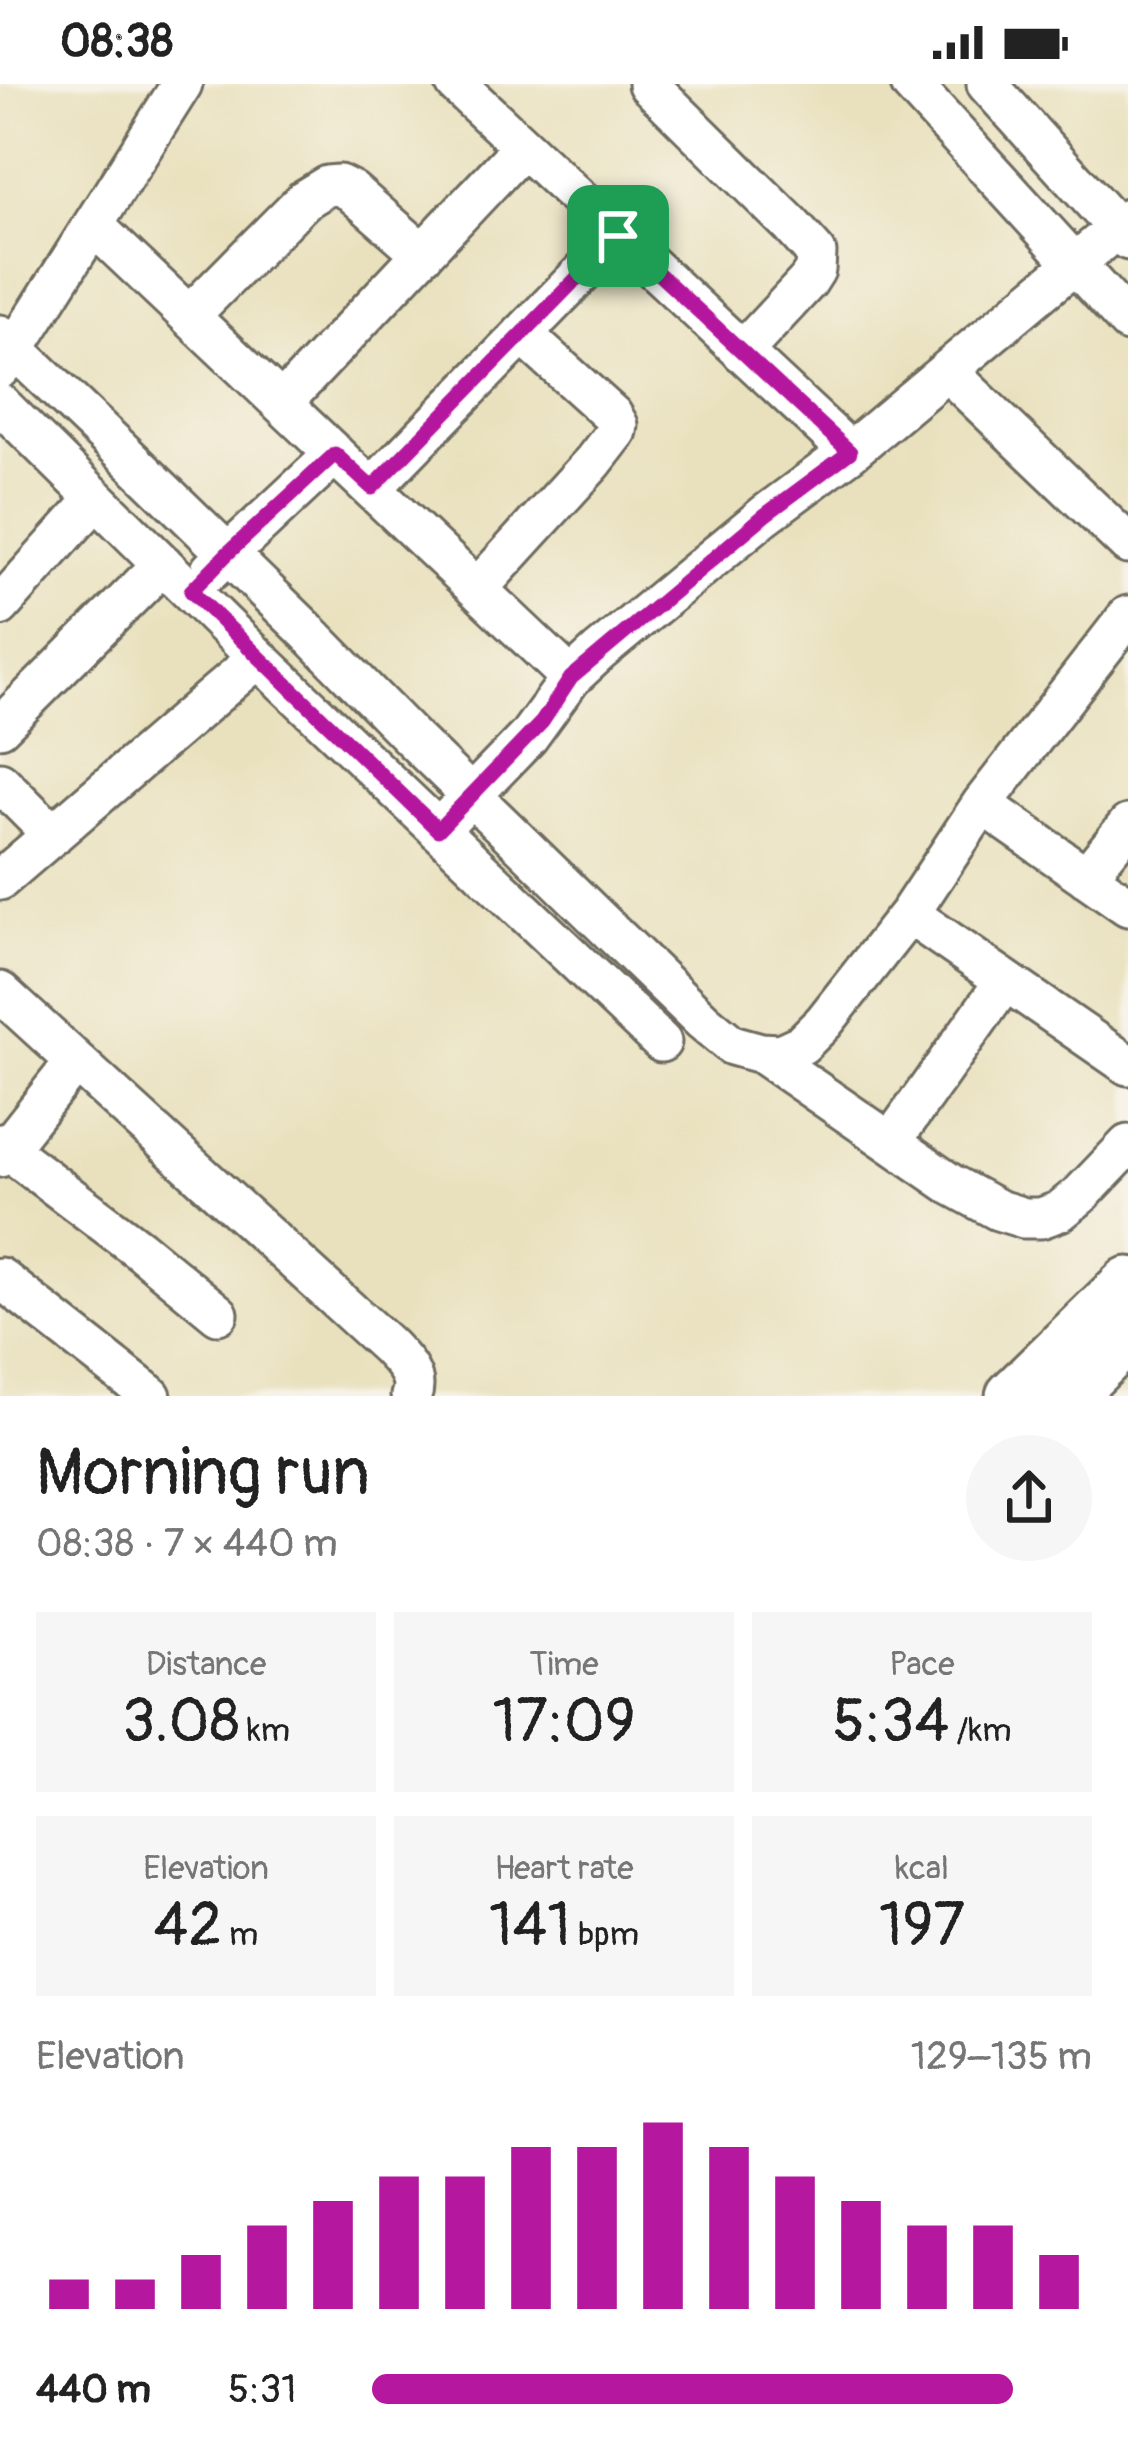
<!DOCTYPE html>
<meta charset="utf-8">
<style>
body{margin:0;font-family:Pangolin,sans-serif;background:#f6f6f6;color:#222;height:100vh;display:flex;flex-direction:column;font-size:45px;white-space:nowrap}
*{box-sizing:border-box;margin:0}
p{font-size:39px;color:#767676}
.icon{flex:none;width:66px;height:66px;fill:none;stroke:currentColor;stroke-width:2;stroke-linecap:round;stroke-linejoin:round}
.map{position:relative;height:1312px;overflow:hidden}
.details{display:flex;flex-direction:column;background:#fff;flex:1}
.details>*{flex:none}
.pin{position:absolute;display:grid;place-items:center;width:102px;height:102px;color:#fff;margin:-51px;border-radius:24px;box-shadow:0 6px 18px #0006}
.round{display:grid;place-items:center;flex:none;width:126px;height:126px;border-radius:63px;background:#f6f6f6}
.overview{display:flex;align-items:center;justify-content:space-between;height:204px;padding:0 36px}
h1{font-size:66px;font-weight:600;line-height:90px}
.figures{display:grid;grid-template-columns:repeat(3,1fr);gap:18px;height:204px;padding:12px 36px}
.figures div{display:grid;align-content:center;border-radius:0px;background:#f6f6f6;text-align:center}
.figures b{font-size:60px;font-weight:600}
.figures small{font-size:33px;font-weight:400}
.figures p{font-size:33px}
.chart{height:336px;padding:24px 36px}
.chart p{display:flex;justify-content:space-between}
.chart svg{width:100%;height:216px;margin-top:12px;stroke:#b5179e;stroke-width:6}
ul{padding:0 36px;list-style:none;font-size:39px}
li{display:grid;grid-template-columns:192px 144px 1fr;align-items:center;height:90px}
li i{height:30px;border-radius:15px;background:#b5179e}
.status{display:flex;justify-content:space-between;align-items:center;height:84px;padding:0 60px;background:#fff;direction:ltr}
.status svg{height:33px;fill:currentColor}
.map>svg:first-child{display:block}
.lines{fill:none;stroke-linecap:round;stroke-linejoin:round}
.minor-casing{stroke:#6e6b5e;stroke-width:45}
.major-casing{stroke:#6e6b5e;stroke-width:57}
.minor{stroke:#fff;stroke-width:39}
.major{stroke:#fff;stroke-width:51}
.route-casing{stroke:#fff;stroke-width:24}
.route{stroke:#b5179e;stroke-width:15}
</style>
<div class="status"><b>08:38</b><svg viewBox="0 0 49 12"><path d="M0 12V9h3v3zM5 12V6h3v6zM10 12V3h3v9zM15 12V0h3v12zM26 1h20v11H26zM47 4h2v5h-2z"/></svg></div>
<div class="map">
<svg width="1128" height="1312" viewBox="0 0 1128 1312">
<rect width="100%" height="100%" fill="#f7f3e8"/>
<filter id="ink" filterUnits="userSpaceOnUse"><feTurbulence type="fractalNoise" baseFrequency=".00833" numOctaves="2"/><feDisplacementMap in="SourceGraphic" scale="24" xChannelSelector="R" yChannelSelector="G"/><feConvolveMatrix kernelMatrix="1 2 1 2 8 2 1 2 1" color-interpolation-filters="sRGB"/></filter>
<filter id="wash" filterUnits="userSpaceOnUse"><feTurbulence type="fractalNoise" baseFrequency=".004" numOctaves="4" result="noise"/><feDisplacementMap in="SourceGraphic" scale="48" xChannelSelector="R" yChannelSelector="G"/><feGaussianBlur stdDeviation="2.7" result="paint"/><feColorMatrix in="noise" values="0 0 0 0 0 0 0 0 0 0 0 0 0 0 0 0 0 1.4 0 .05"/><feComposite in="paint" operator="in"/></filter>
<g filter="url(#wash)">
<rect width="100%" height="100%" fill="#e9e1be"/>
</g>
<g filter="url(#ink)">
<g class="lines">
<defs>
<path id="minor" d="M 456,0 L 850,368
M 648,0 L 790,140 L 816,169 L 815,186 L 808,197 L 742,268
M 911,0 L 1128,238
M 987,0 L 1128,156
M 93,141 L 571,594
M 189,232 L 304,116 L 327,102 L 339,101 L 351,107 L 423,170
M 0,251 L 126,371 L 306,546 L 413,655 L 703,937 L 732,961 L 761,969 L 780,970 L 802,960 L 824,938 L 909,830 L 982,720 L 1128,532
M 0,284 L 14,266 L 182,0
M 947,287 L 1128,460
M 282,319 L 523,63
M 0,320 L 258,574 L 661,958
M 372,404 L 618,152
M 211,486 L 335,370
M 478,504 L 593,378 L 617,347 L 618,341 L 612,331 L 522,250
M 0,522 L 95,416
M 0,643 L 163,480
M 0,698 L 53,751
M 982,720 L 1128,822
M 438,746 L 528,653 L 571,594 L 599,568 L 765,431 L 850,368 L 1128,135
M 1086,793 L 1128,741
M 0,796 L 258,574
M 909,830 L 1128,981
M 0,908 L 388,1262 C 401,1276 419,1292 411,1312
M 761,969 L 952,1101 L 998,1126 L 1024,1134 L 1041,1134 L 1060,1127 L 1081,1110 L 1128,1061
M 891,1058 L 1005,897
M 0,1060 L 139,1165 L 218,1230
M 0,1073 L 75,978
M 0,1194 L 151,1312"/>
<path id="major" d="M 1012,1312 L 1128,1199
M 1068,1312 L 1128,1253"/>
</defs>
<use href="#minor" class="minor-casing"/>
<use href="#major" class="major-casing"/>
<use href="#minor" class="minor"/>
<use href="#major" class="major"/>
</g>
</g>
<g class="lines" filter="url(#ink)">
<defs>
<path id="route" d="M 618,152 L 850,368 L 765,431 L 571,594 L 542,638 L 438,746 L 191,507 L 227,470 L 335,370 L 372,404 Z"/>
</defs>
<use href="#route" class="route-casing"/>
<use href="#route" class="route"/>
</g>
</svg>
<div class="pin" style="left:618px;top:152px;background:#1e9e55"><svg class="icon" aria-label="arrive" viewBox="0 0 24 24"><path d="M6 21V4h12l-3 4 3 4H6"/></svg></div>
</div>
<section class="details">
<div class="overview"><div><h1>Morning run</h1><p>08:38 · 7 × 440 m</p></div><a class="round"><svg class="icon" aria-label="share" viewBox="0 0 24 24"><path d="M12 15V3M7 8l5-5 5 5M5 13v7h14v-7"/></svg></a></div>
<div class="figures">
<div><p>Distance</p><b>3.08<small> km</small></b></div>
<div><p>Time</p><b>17:09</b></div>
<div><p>Pace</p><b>5:34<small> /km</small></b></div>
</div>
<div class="figures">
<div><p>Elevation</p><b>42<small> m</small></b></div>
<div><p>Heart rate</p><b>141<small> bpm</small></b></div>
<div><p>kcal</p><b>197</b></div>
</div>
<div class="chart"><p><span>Elevation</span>129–135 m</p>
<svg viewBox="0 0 160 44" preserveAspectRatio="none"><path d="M5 44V38M15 44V38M25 44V33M35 44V27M45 44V22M55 44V17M65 44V17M75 44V11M85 44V11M95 44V6M105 44V11M115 44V17M125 44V22M135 44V27M145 44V27M155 44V33"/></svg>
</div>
<ul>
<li><b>440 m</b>5:31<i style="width:89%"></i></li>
</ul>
</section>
